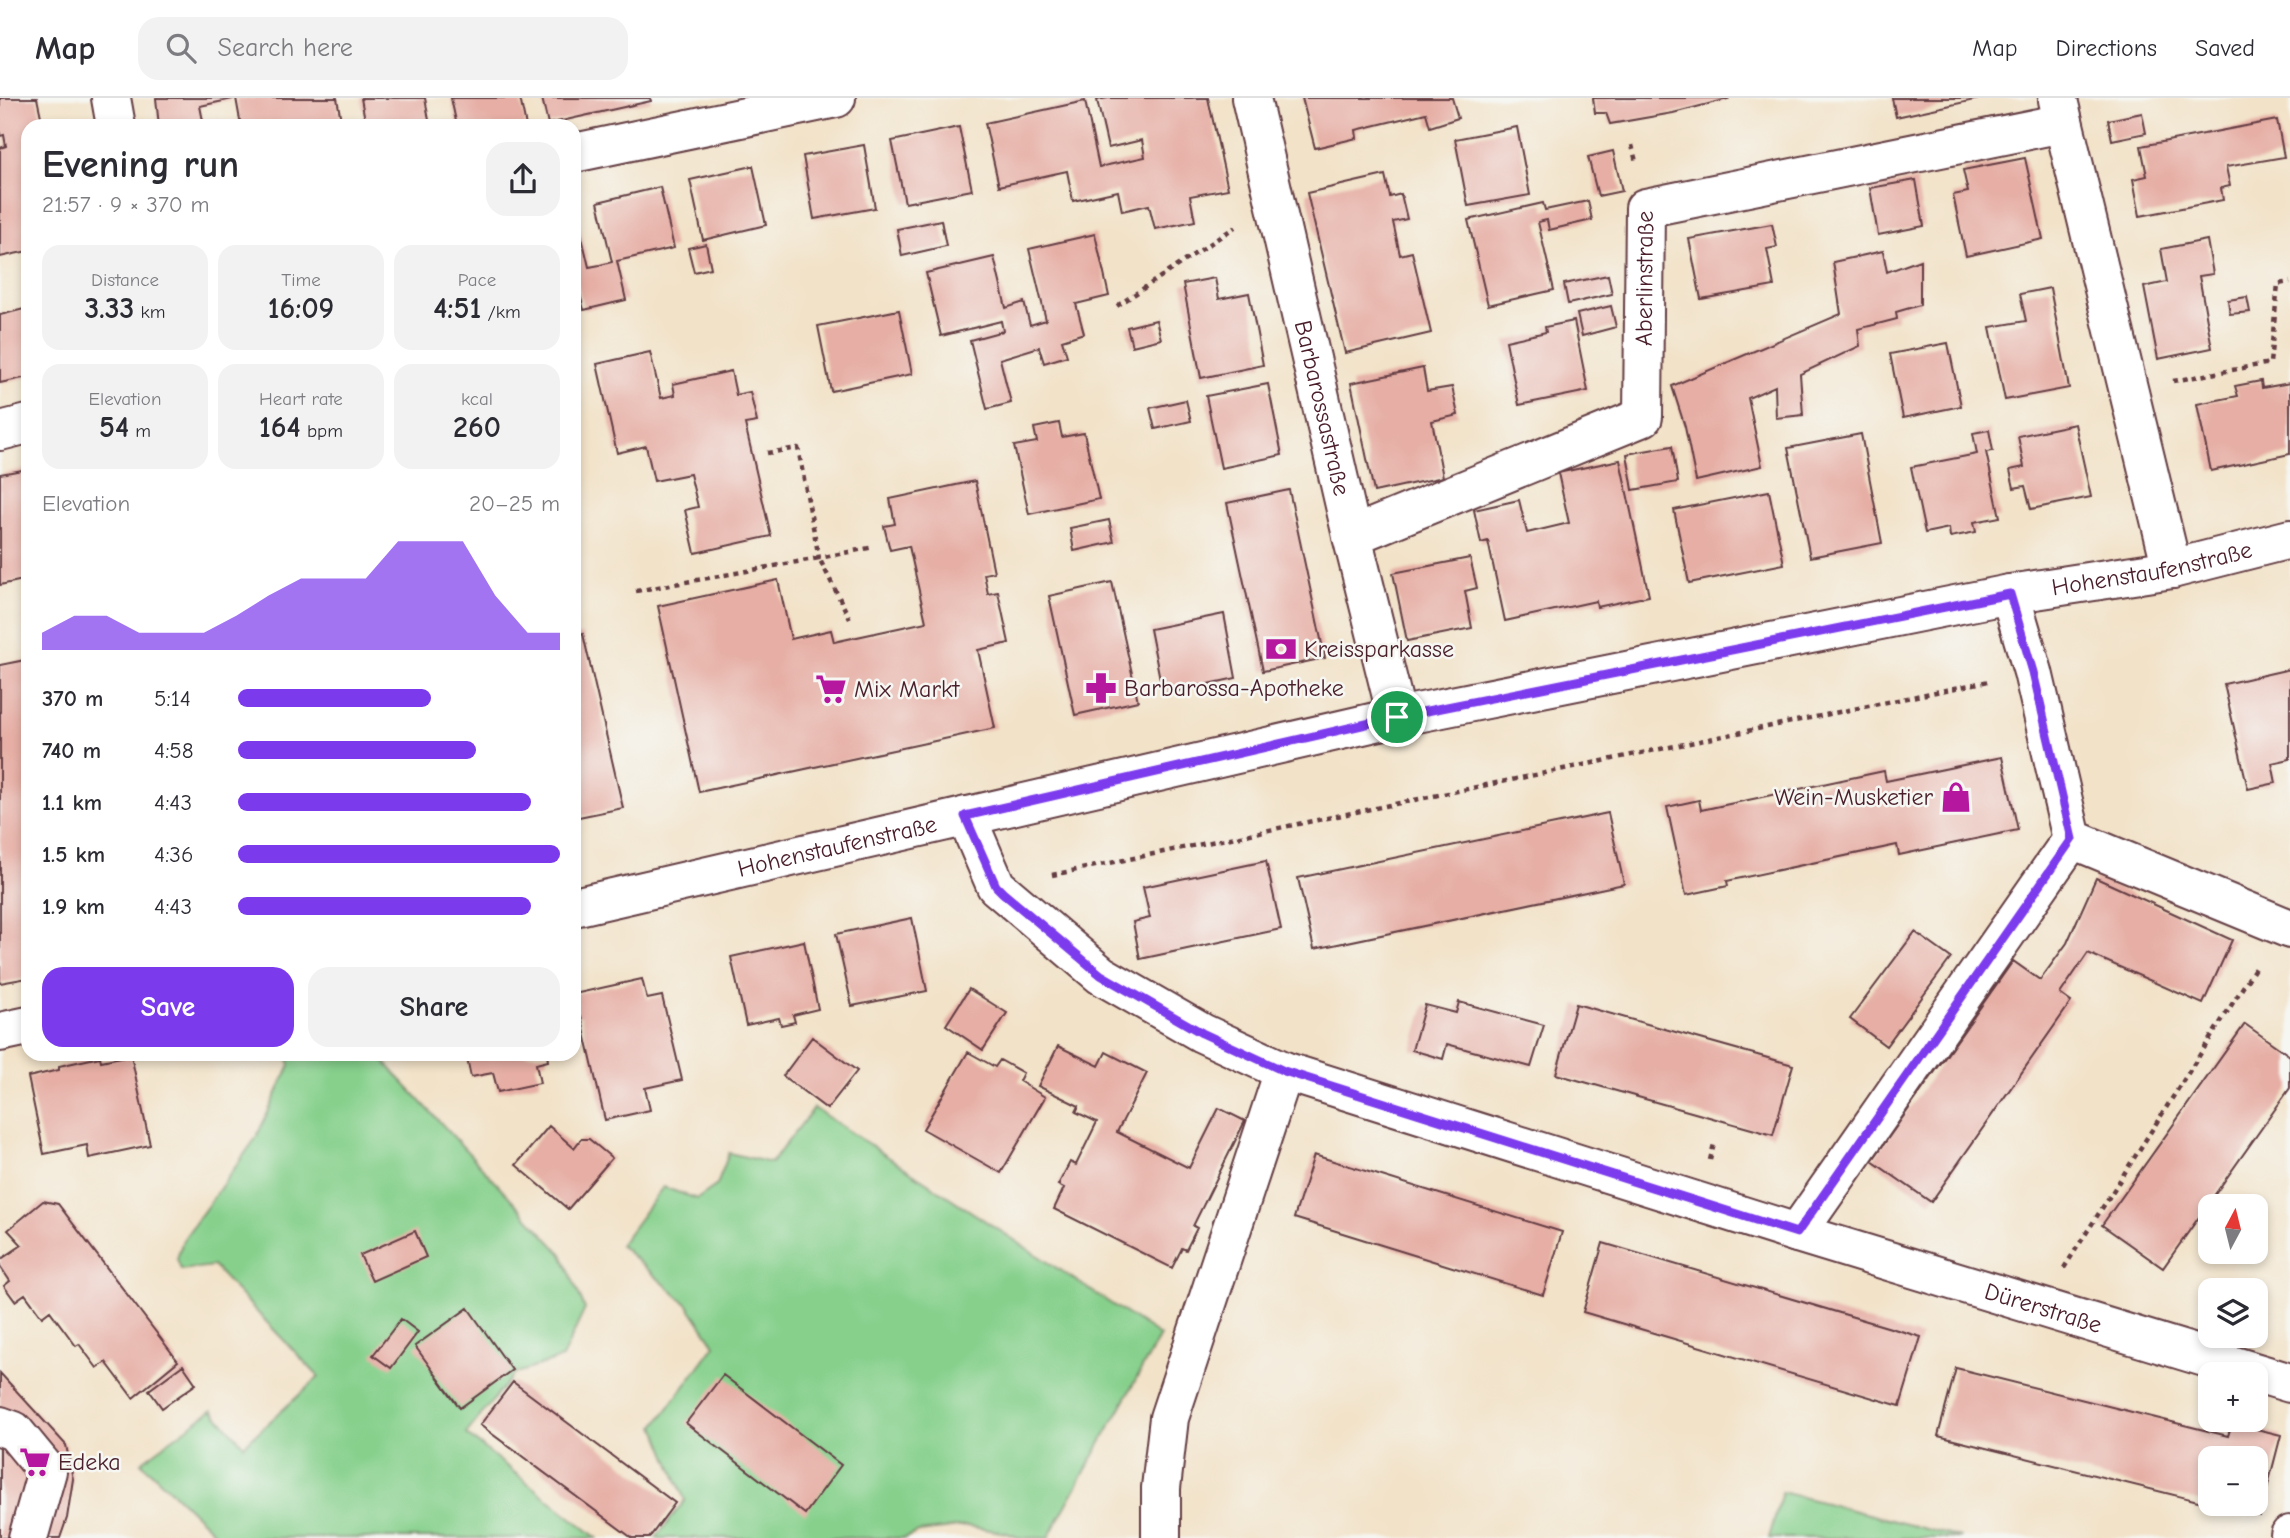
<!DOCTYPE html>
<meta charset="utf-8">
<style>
body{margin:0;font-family:"Comic Neue",sans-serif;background:#f2f2f3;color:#2b2b33;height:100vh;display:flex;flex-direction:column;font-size:26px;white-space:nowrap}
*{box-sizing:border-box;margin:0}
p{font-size:23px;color:#7c7c81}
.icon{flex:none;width:38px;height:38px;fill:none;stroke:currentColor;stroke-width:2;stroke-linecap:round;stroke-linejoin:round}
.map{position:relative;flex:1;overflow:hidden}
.drawer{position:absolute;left:21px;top:21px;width:560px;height:942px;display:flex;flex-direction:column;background:#fff;border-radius:21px;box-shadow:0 4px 10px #0003}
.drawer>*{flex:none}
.needle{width:46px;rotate:7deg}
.buttons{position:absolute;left:2198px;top:1096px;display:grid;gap:14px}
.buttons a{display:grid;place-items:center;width:70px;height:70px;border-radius:14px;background:#fff;box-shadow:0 4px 10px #0003;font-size:35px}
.pin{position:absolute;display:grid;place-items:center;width:60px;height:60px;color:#fff;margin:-30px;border:4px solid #fff;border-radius:50%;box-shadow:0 2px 7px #0007}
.round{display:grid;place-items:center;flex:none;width:74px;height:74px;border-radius:21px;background:#f2f2f3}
.head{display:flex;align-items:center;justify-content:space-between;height:119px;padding:0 21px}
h1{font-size:38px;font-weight:800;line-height:52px}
.figures{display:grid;grid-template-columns:repeat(3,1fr);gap:10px;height:119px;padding:7px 21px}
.figures div{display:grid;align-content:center;border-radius:18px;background:#f2f2f3;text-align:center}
.figures b{font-size:30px;font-weight:800}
.figures small{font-size:19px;font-weight:400}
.figures p{font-size:19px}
.chart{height:196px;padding:14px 21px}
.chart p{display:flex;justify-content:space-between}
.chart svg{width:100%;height:126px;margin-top:7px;fill:#7c3aed;opacity:.7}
.cta{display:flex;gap:14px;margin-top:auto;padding:14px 21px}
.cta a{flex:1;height:80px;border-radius:21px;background:#7c3aed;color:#fff;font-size:28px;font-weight:800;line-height:80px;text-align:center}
.cta a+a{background:#f2f2f3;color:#2b2b33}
ul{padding:0 21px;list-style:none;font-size:23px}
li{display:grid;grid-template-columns:112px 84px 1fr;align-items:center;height:52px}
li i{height:18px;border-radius:9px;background:#7c3aed}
header{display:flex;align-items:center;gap:42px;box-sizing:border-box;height:98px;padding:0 35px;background:#fff;border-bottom:2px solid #e1e1e2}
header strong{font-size:33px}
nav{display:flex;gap:38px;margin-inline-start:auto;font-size:24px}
.search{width:490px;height:63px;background:#f2f2f3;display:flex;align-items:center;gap:18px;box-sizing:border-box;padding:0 24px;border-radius:21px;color:#7c7c81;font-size:26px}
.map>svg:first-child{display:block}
.green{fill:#86d08c;stroke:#68785c;stroke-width:2}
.building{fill:#e6aea4}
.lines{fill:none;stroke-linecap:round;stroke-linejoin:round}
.minor-casing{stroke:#633c43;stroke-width:42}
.major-casing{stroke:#633c43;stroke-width:42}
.path{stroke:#633c43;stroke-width:4.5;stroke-dasharray:5 5;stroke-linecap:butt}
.minor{stroke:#fff;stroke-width:38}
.major{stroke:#fff;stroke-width:38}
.route-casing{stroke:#fff;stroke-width:14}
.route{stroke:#7c3aed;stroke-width:9}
.labels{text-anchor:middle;stroke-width:5;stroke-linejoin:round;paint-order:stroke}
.street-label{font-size:24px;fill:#4a1f2b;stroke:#f6f6f2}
.poi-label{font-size:24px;fill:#4a1f2b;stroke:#f6f6f2;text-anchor:start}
</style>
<header>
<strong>Map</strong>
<div class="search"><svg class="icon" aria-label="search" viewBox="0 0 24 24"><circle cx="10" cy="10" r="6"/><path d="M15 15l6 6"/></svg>Search here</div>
<nav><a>Map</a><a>Directions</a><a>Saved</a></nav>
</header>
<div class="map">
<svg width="2290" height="1440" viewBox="0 0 2290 1440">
<rect width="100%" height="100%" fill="#f6f6f2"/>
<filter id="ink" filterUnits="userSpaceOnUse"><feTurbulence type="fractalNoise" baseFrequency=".0143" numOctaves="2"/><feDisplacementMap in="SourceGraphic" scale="14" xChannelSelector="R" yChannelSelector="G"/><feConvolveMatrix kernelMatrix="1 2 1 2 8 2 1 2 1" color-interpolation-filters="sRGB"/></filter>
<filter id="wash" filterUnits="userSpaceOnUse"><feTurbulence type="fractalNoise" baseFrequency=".00686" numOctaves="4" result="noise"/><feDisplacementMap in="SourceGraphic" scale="28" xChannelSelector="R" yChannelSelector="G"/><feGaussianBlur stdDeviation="1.57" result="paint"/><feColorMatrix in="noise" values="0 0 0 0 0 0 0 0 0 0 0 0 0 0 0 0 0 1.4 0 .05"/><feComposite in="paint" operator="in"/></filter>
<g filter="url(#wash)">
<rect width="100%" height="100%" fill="#f2e2c8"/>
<path class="green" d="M 288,956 L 377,956 L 562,1156 L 585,1211 L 562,1260 L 514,1276 L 466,1336 L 597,1440 L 220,1440 L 141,1364 L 212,1312 L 244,1347 L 319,1279 L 213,1168 L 181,1172 L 177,1161 L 183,1142 L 256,1040 L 290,967 Z
M 814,1010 L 1160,1238 L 1048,1440 L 1020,1440 L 1007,1435 L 967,1428 L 919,1434 L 904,1440 L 656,1440 L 685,1402 L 655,1328 L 715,1247 L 688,1207 L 620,1147 L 663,1089 L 697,1101 L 717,1087 L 729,1055 L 771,1065 Z
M 1782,1394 L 1961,1440 L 1769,1440 Z"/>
<g id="blocks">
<path class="building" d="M 0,0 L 37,0 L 43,28 L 28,28 L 28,153 L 0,159 L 0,50 L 6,48 L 4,37 L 0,38 Z
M 156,0 L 233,0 L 233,1 L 200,8 L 204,28 L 159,28 Z
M 236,0 L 337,0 L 342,28 L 241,28 Z
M 361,0 L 425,0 L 430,28 L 366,28 Z
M 451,0 L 520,0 L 526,28 L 457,28 Z
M 542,0 L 650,0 L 651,3 L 548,26 Z
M 1108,0 L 1208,0 L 1228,91 L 1190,98 L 1195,123 L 1155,131 L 1149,107 L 1122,113 L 1118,93 L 1073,103 L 1067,73 L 999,88 L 985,25 L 1085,3 L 1099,69 L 1145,59 L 1142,42 L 1108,50 L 1097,2 Z
M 1302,0 L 1452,0 L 1458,20 L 1430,29 L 1426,15 L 1356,32 L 1357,40 L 1315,50 Z
M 1593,0 L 1727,0 L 1728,1 L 1673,15 L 1610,26 L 1606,15 L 1595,15 Z
M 1892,0 L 1978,0 L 1979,1 L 1896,19 Z
M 2142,15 L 2146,35 L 2112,42 L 2108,22 Z
M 2277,22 L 2284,59 L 2226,69 L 2230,88 L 2221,90 L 2223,102 L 2140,118 L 2133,81 L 2147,78 L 2141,48 Z
M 959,29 L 972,92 L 905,105 L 892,43 Z
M 1517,29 L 1530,97 L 1468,108 L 1455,41 Z
M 864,47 L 875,110 L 814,121 L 803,58 Z
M 1613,53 L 1622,93 L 1598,98 L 1588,59 Z
M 2025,60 L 2043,141 L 1966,158 L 1953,97 L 1968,94 L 1963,72 Z
M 753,68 L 766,127 L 703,142 L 690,82 Z
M 1385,77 L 1390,99 L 1401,96 L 1407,121 L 1393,124 L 1400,157 L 1412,154 L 1431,235 L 1345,255 L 1307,95 Z
M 1916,82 L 1924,128 L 1878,137 L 1870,90 Z
M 660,89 L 674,150 L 617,163 L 626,202 L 584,212 L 574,172 L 574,106 L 589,169 L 600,167 L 612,164 L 598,104 Z
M 1588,103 L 1592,122 L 1549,132 L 1547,122 L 1538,124 L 1554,192 L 1488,207 L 1468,122 L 1543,105 L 1545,112 Z
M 941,122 L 946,148 L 902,158 L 897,131 Z
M 1772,126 L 1777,149 L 1767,151 L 1774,188 L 1701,201 L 1689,141 Z
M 1095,136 L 1109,198 L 1076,206 L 1084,235 L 1062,242 L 1067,258 L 1044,265 L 1039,249 L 1000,261 L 1011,305 L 987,311 L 970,242 L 1003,233 L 1001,223 L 941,238 L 926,175 L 994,159 L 1006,210 L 1024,204 L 1030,227 L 1046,222 L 1029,151 Z
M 2207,142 L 2213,176 L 2199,178 L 2212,250 L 2158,261 L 2144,189 L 2167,184 L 2161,151 Z
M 706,146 L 711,170 L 694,174 L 688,150 Z
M 1883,153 L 1887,174 L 1920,162 L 1920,207 L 1896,214 L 1897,221 L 1858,231 L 1860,248 L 1800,276 L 1803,317 L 1776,320 L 1775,288 L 1748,300 L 1762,368 L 1696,383 L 1685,329 L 1672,288 L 1841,216 L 1833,164 Z
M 1608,177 L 1612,196 L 1568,206 L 1564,186 Z
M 1215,180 L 1219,201 L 1249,195 L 1263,267 L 1201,280 L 1183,186 Z
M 2050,190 L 2069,290 L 2005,302 L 1990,229 L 2026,223 L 2020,196 Z
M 2247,199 L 2250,214 L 2230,216 L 2228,202 Z
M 1611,208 L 1616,229 L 1582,238 L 1577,216 Z
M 28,210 L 28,279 L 0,285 L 0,217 Z
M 899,212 L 912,276 L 831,293 L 818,228 Z
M 1156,222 L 1161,241 L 1132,248 L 1127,229 Z
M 1574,223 L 1588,293 L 1519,307 L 1506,243 L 1546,234 L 1545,229 Z
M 1948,245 L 1961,308 L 1903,320 L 1890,256 Z
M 650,254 L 661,300 L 675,297 L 673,286 L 731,273 L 736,297 L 750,294 L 757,324 L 745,326 L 771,438 L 695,455 L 685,412 L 698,409 L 690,376 L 654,383 L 646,348 L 617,355 L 597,266 Z
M 1423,270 L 1427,293 L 1452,289 L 1458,317 L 1432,323 L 1443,379 L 1374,394 L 1351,285 Z
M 2261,283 L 2262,290 L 2290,285 L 2290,356 L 2211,373 L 2197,306 L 2238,298 L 2235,288 Z
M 1268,286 L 1282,357 L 1221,370 L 1206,298 Z
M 1186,302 L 1191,323 L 1155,331 L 1150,310 Z
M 1059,325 L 1062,339 L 1084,335 L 1099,401 L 1029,416 L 1014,348 L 1037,344 L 1034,330 Z
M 2075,326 L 2091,399 L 2031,411 L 2025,388 L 2014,390 L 2010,372 L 2024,369 L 2018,338 Z
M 1989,332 L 1993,353 L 1986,354 L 2000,419 L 1974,424 L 1976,434 L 1950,439 L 1949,430 L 1925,435 L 1911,369 L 1977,356 L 1973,335 Z
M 1861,336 L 1882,445 L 1810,459 L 1788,350 Z
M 1672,348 L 1678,384 L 1633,392 L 1627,356 Z
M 1620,362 L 1649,498 L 1597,509 L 1596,503 L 1505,523 L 1488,443 L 1481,445 L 1474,412 L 1519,402 L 1527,435 L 1569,425 L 1558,375 Z
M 28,371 L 28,481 L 0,487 L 0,376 Z
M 975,383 L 994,474 L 984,476 L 988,496 L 998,494 L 1009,545 L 978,552 L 995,630 L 699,694 L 658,508 L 778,482 L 791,541 L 831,532 L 834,544 L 926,524 L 909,448 L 890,452 L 884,428 L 895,426 L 890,401 Z
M 1289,392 L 1325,560 L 1263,573 L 1227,405 Z
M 1769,393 L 1784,466 L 1689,485 L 1674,412 Z
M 1109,422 L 1114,444 L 1074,453 L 1070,430 Z
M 1470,460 L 1477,490 L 1465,493 L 1472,530 L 1407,543 L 1393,475 Z
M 1112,484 L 1138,603 L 1075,617 L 1049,498 Z
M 1224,516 L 1236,580 L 1163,596 L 1150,531 Z
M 583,536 L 623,710 L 574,720 L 574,538 Z
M 25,562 L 28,579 L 28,880 L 0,885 L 0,567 Z
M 2290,571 L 2290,661 L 2272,665 L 2276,685 L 2248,691 L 2224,586 Z
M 2002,659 L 2018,732 L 1899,757 L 1897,747 L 1727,783 L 1728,788 L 1686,797 L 1667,709 L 1699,702 L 1701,712 L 1884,673 L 1886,683 Z
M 1608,715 L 1624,786 L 1314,851 L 1298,780 Z
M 1266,763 L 1281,831 L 1140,861 L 1133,824 L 1150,820 L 1143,789 Z
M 2096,780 L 2232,842 L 2203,906 L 2088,855 L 2060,896 L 2071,904 L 1931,1104 L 1872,1063 L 2013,863 L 2040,882 L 2067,845 Z
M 912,820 L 927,893 L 852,908 L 836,836 Z
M 1915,834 L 1951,860 L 1886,948 L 1850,921 Z
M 804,843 L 818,911 L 793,917 L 795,924 L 781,927 L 779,920 L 746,927 L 731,859 Z
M 642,881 L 647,901 L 662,898 L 682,982 L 645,990 L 650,1012 L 605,1022 L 581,918 L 576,918 L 574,896 Z
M 969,891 L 1007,915 L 983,952 L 946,927 Z
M 1459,904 L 1544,927 L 1531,969 L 1447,946 L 1443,961 L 1412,952 L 1425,907 L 1456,915 Z
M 1576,906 L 1793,967 L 1773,1037 L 1556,976 Z
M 2245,926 L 2290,958 L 2290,990 L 2163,1170 L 2102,1127 Z
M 812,939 L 857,973 L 827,1011 L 783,978 Z
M 1058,948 L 1099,968 L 1106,954 L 1147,975 L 1117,1034 L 1189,1070 L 1219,1010 L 1245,1023 L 1193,1128 L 1197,1130 L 1186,1152 L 1182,1150 L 1172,1170 L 1054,1111 L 1064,1090 L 1058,1087 L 1070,1064 L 1076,1067 L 1097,1024 L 1076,1014 L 1079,1008 L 1038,988 Z
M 968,954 L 995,969 L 1000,962 L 1023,975 L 1019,983 L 1045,999 L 1001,1075 L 923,1031 Z
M 466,956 L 547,956 L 548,963 L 536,966 L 540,985 L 498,994 L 493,975 L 471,979 Z
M 131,957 L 150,1047 L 89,1060 L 87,1047 L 44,1056 L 28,979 L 59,972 L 59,968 L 100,959 L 101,963 Z
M 549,1028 L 574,1050 L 581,1041 L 589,1041 L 612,1060 L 568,1111 L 516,1067 Z
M 1314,1057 L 1562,1134 L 1543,1197 L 1294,1120 Z
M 43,1103 L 58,1106 L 178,1263 L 133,1300 L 106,1264 L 97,1270 L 79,1246 L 76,1248 L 50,1213 L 42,1219 L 25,1196 L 15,1203 L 4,1188 L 10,1183 L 0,1168 L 0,1162 L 22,1147 L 8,1132 Z
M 415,1133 L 426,1159 L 372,1183 L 360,1157 Z
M 1603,1145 L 1921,1239 L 1900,1308 L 1583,1214 Z
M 468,1210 L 512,1272 L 460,1310 L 415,1248 Z
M 401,1221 L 418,1234 L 391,1270 L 373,1257 Z
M 183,1267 L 196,1286 L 162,1310 L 149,1292 Z
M 1956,1270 L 2228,1338 L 2232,1325 L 2281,1337 L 2260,1418 L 2213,1406 L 2256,1405 L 2256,1360 L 2210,1360 L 2210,1406 L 1938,1338 Z
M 0,1275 L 66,1347 L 73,1381 L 67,1420 L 60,1440 L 0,1440 Z
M 723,1277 L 841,1367 L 805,1416 L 686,1325 Z
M 513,1284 L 675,1405 L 649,1440 L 632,1440 L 480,1327 Z"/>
</g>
</g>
<g filter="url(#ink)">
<use href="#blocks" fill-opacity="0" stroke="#633c43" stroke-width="2"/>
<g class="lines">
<defs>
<g id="minor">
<path d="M 111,0 L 116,28"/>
<path id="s1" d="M 1251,0 L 1352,438 L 1397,619"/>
<path d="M 2058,2 L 2172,471"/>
<path d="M 574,55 L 836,0"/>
<path d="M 0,333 L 28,326"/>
<path id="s2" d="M 1352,438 L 1643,319 L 1645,110 L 2063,25"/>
<path d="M 2010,496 L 2033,574 L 2072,741 L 2290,831"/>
<path id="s3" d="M 966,718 L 996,788 L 1101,877 L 1202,935 L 1284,973 L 1797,1135 L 2290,1285"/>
<path d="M 1797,1135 L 2072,741"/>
<path d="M 0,1328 L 14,1333 L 47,1373 L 28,1440"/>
<path d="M 1161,1440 L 1161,1390 L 1169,1320 L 1284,973"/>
<path d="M 2290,1440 L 2290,1437"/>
</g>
<g id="major">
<path id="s4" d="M 574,809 L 1397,619 L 2010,496 L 2172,471 L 2290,441"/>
<path d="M 0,934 L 28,928"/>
</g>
</defs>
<use href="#minor" class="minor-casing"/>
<use href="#major" class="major-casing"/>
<path class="path" d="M 1632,47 L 1636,64
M 1117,208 L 1235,129
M 2173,283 L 2270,265 L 2278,186 L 2290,184
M 767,355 L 798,350 L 819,460 L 874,449
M 636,493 L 819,460 L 850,521
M 1052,777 L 1989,583
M 1710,1062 L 1714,1046
M 2064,1170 L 2257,867"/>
<use href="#minor" class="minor"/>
<use href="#major" class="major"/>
</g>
</g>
<g class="lines" filter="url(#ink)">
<defs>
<path id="route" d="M 2010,496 L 2033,574 L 2072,741 L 1797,1135 L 1284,973 L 1202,935 L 1101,877 L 1003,795 L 996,788 L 965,718 L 1397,619 Z"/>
</defs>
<use href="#route" class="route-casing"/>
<use href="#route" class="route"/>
</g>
<defs>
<symbol id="bank-bare" viewBox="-9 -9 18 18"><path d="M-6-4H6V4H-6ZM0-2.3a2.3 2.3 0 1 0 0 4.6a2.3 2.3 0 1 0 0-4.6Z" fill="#b5179e" stroke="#f6f6f2" stroke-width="2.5" paint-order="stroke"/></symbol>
<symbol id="pharmacy-bare" viewBox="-9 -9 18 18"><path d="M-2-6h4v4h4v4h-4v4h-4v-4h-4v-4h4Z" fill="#b5179e" stroke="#f6f6f2" stroke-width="2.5" paint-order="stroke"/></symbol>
<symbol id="supermarket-bare" viewBox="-9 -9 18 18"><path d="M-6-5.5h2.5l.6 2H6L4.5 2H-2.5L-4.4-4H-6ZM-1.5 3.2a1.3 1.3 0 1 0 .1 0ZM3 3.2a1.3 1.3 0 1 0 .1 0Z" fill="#b5179e" stroke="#f6f6f2" stroke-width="2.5" paint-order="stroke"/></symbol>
<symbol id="shop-bare" viewBox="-9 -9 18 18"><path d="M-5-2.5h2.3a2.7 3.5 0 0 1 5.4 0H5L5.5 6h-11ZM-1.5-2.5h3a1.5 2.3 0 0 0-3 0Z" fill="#b5179e" stroke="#f6f6f2" stroke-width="2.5" paint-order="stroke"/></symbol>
</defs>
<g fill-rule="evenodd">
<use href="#bank-bare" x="1259" y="529" width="44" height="44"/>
<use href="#pharmacy-bare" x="1079" y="568" width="44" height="44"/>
<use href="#supermarket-bare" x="809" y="569" width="44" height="44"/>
<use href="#shop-bare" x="1934" y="677" width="44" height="44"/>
<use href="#supermarket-bare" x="13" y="1342" width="44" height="44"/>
</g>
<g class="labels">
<g class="street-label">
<text dy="8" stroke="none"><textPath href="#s2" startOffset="453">Aberlinstraße</textPath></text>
<text dy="8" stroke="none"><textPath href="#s1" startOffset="318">Barbarossastraße</textPath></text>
<text dy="8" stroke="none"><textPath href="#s4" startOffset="1614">Hohenstaufenstraße</textPath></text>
<text dy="8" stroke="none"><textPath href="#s4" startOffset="270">Hohenstaufenstraße</textPath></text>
<text dy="8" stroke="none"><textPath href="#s3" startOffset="1216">Dürerstraße</textPath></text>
</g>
<g class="poi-label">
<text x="1304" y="559">Kreissparkasse</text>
<text x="1124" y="598">Barbarossa-Apotheke</text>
<text x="854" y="599">Mix Markt</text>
<text x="1933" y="707" text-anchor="end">Wein-Musketier</text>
<text x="58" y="1372">Edeka</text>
</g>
</g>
</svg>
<div class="buttons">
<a><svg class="needle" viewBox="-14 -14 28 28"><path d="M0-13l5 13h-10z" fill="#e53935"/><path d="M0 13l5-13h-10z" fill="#7c7c81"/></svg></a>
<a><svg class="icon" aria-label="layers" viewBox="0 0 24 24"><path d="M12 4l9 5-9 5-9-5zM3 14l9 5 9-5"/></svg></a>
<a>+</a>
<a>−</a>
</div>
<div class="pin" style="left:1397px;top:619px;background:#1e9e55"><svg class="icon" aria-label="arrive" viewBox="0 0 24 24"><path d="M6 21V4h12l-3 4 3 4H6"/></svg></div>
<section class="drawer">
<div class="head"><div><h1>Evening run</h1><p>21:57 · 9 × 370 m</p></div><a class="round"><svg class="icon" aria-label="share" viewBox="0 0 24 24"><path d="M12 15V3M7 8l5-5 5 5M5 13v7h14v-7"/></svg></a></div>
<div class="figures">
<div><p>Distance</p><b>3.33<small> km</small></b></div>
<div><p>Time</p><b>16:09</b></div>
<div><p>Pace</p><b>4:51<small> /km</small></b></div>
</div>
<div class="figures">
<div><p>Elevation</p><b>54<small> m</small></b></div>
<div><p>Heart rate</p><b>164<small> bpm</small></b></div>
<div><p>kcal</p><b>260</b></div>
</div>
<div class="chart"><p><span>Elevation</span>20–25 m</p>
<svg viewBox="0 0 160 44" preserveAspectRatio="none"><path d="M0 44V38L10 32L20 32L30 38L40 38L50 38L60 32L70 25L80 19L90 19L100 19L110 6L120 6L130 6L140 25L150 38L160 38V44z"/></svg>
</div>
<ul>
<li><b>370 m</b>5:14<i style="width:60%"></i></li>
<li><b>740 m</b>4:58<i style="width:74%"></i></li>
<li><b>1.1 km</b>4:43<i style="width:91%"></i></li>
<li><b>1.5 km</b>4:36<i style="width:100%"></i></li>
<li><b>1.9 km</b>4:43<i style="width:91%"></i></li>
</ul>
<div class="cta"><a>Save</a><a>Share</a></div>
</section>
</div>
